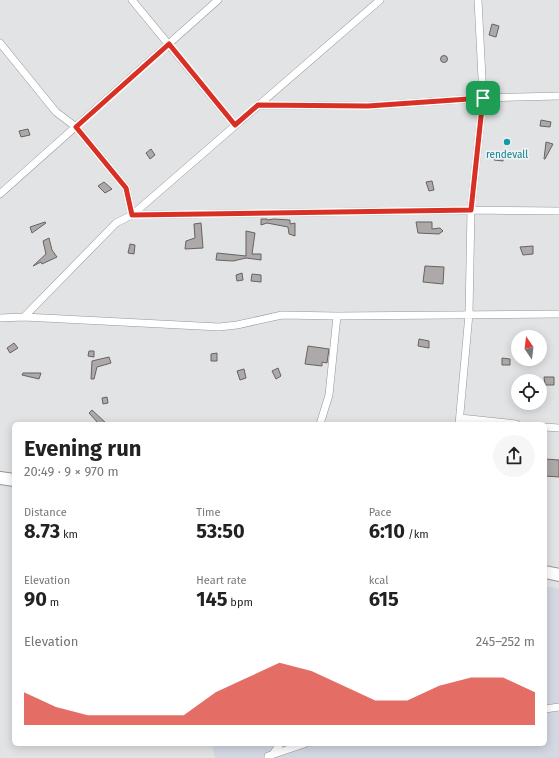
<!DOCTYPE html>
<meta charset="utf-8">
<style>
body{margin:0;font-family:"Fira Sans",sans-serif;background:#f6f6f6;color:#222;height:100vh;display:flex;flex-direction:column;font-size:15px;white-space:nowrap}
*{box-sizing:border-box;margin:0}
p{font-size:13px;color:#767676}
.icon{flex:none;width:22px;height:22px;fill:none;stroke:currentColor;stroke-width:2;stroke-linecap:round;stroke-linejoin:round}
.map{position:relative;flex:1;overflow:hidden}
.sheet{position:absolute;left:12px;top:422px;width:535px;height:324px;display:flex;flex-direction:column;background:#fff;border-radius:6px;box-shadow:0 2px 10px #0003}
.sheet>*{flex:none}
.needle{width:26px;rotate:346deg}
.fabs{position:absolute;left:511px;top:330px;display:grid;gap:8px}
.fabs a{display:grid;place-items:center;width:36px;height:36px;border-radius:50%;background:#fff;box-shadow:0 2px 10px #0003;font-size:20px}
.pin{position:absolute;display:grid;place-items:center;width:34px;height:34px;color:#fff;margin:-17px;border-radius:8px;box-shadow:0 2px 6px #0006}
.round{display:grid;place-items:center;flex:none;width:42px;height:42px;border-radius:21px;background:#f6f6f6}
.headline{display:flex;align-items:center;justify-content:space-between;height:68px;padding:0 12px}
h1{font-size:22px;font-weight:700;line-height:30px}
.figures{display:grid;grid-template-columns:repeat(3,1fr);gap:6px;height:68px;padding:4px 12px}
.figures div{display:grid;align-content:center}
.figures b{font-size:20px;font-weight:700}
.figures small{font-size:11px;font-weight:400}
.figures p{font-size:11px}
.chart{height:112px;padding:8px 12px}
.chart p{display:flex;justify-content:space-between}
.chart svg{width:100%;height:72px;margin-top:4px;fill:#d93025;opacity:.7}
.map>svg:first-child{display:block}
.built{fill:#d4d8e2}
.building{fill:#aca9a8;stroke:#666363}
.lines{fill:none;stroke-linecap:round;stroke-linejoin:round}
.minor-casing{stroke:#959698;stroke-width:8}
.primary-casing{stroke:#959698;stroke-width:14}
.minor{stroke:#fff;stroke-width:7}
.primary{stroke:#fff;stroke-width:12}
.route-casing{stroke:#fff;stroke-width:8}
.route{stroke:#d93025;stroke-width:5}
.culture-dot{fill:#0f9aa8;stroke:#eff0f3;stroke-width:1.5}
.labels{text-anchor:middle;stroke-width:3.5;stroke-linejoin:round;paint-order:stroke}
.culture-label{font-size:10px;fill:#0d838f;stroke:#eff0f3}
</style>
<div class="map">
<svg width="559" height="758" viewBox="0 0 559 758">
<rect width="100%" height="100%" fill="#e2e3e5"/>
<path class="built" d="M 545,586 L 559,589 L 559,758 L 215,758 L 212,744 L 545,744 Z"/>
<path class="building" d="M 492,24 L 499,26 L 496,37 L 489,35 Z
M440.5 59a3.5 3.5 0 1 1 7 0a3.5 3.5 0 1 1-7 0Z
M 541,120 L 551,122 L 550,127 L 540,126 Z
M 28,129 L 30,135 L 21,137 L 19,131 Z
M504 142a3 3 0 1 1 6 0a3 3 0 1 1-6 0Z
M 546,142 L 553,144 L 545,159 L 544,159 Z
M 151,149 L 155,155 L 150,159 L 146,153 Z
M 495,154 L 504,156 L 503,161 L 494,160 Z
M 432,181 L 434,190 L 429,191 L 426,182 Z
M 104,182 L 112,189 L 105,193 L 98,186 Z
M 261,219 L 267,219 L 267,220 L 274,219 L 290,220 L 290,224 L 295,223 L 295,236 L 289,234 L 288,227 L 267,223 L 261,225 Z
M 45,222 L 46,223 L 32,233 L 30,227 Z
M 416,222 L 432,222 L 432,229 L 440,228 L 443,231 L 439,234 L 418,233 Z
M 201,223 L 203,248 L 185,249 L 186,241 L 195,238 L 194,224 Z
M 246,231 L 255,233 L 252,254 L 261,254 L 261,260 L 246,258 L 233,261 L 216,260 L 217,253 L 246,256 Z
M 49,238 L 52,250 L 57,257 L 42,264 L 41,262 L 33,266 L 46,254 L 43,241 Z
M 130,244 L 135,245 L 134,254 L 128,253 Z
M 533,246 L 533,254 L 523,255 L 520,247 Z
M 425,266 L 444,267 L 443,284 L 423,282 Z
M 242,273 L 243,280 L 237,281 L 236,275 Z
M 252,274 L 261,275 L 261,282 L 251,281 Z
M 419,339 L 429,341 L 429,348 L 418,346 Z
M 14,343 L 18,348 L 10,353 L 7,348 Z
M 308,346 L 329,349 L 327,363 L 322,362 L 322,366 L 305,364 Z
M 89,351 L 94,351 L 94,357 L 88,356 Z
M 217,353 L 217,361 L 211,361 L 211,354 Z
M 109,357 L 111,363 L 97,367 L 94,379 L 91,379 L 92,361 Z
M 502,358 L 510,359 L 510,365 L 502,365 Z
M 278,368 L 281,376 L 276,379 L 272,371 Z
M 244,369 L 246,378 L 240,380 L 237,371 Z
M 23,373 L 41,373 L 39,379 L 22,375 Z
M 544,377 L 554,377 L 554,385 L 545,385 Z
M 107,397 L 108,403 L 103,404 L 102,398 Z
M 92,410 L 107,424 L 99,424 L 89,413 Z
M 545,459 L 559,460 L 559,477 L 545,476 Z"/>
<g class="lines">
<defs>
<path id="minor" d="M 132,0 L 235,125
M 0,43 L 56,112 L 76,127 L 126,188 L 132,215 L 471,210 L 559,211
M 258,105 L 368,106 L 483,98 L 559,96
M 0,194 L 218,0
M 24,317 L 116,223 L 132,215 L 380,0
M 0,318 L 24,317 L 219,327 L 237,325 L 282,315 L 337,316 L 559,314
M 460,418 L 516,424
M 320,424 L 329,395 L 337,316
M 459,424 L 469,314 L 471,210 L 483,98 L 478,0
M 545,427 L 559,428
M 545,709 L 559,707
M 273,754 L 280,744
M 268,758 L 268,756 L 304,744"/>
<path id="primary" d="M 0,478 L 14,480
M 545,572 L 559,575"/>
</defs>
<use href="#minor" class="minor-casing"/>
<use href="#primary" class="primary-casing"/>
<use href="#minor" class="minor"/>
<use href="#primary" class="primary"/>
</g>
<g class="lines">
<defs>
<path id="route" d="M 169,44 L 235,125 L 258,105 L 368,106 L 483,98 L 471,210 L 132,215 L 126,188 L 76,127 Z"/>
</defs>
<use href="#route" class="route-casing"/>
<use href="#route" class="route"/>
</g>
<circle class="culture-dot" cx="507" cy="142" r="4"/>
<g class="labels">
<g class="culture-label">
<text x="507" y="158">rendevall</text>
</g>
</g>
</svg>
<div class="fabs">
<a><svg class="needle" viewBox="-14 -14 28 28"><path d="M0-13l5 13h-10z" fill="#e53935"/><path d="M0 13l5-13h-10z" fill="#767676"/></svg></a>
<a><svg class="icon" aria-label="locate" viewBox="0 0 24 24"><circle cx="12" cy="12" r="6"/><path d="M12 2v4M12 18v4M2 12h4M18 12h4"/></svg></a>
</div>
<div class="pin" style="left:483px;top:98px;background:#1e9e55"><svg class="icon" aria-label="arrive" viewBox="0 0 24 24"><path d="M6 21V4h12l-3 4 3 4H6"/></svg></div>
<section class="sheet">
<div class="headline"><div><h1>Evening run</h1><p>20:49 · 9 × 970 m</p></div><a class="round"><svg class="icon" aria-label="share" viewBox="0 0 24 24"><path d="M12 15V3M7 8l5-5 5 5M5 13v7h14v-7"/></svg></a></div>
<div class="figures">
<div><p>Distance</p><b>8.73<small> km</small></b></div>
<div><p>Time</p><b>53:50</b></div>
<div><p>Pace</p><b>6:10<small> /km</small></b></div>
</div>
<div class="figures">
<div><p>Elevation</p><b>90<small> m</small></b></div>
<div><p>Heart rate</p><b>145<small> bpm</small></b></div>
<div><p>kcal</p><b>615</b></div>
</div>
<div class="chart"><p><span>Elevation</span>245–252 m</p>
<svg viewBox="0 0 160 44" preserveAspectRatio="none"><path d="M0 44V24L10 33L20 38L30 38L40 38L50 38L60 24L70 15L80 6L90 11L100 20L110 29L120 29L130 20L140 15L150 15L160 24V44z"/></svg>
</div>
</section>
</div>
